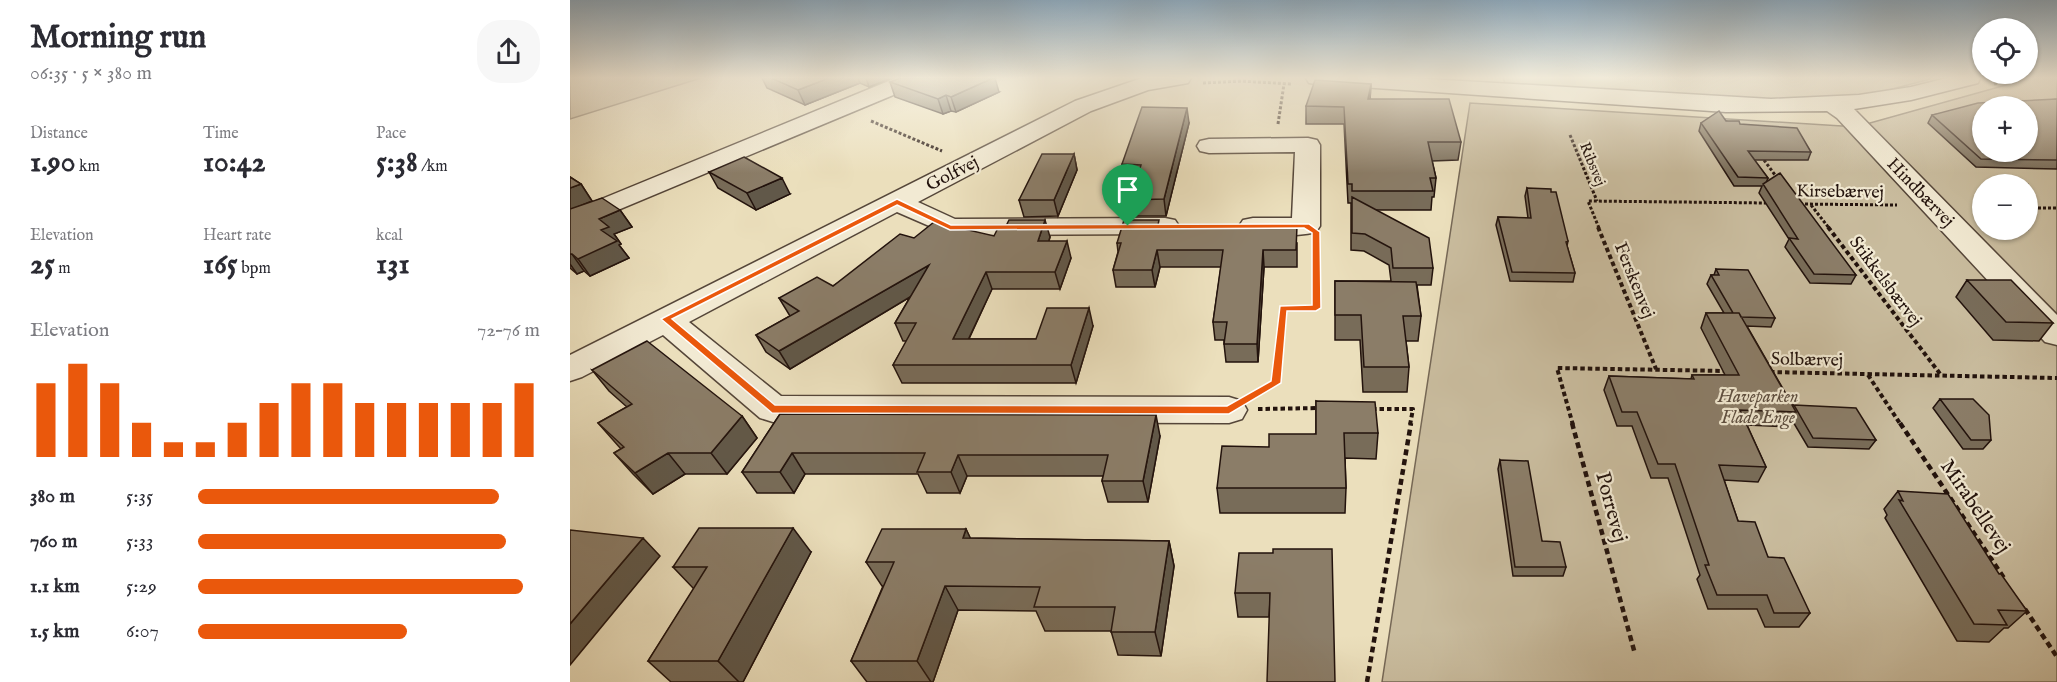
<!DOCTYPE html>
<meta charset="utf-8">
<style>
body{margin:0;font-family:"IM FELL English",serif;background:#f7f7f7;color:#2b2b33;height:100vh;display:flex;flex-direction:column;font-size:22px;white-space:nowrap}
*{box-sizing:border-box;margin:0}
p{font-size:20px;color:#7c7c81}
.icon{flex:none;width:33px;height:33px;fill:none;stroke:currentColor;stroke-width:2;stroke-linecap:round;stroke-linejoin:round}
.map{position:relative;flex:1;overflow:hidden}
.drawer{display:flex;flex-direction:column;background:#fff;width:570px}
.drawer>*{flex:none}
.controls{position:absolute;left:1402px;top:18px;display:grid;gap:12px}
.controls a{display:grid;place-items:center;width:66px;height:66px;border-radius:50%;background:#fff;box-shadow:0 2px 4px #0004;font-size:30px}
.pin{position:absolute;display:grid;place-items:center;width:51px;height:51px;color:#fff;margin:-62px -26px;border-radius:50% 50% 50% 0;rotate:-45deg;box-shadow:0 0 6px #0007}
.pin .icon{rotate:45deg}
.round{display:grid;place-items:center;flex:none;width:63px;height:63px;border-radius:24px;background:#f7f7f7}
.headline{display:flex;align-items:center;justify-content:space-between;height:102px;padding:0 30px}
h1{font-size:33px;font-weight:700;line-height:45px}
.figures{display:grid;grid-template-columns:repeat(3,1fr);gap:9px;height:102px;padding:6px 30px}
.figures div{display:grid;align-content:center}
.figures b{font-size:30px;font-weight:700}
.figures small{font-size:16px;font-weight:400}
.figures p{font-size:16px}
.chart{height:168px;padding:12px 30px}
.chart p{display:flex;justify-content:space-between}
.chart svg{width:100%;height:108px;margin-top:6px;stroke:#ea580c;stroke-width:6}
ul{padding:0 30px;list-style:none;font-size:20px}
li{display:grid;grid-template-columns:96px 72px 1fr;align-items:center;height:45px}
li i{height:15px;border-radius:8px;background:#ea580c}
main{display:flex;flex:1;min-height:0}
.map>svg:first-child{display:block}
.green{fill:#c9bc9e;stroke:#766856;stroke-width:1.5;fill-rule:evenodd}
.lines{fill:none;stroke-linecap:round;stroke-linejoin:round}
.minor-casing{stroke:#554639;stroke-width:3}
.path-far2{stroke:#23130d;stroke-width:3;stroke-dasharray:3 2;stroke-linecap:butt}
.path-far1{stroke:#23130d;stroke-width:4;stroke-dasharray:4.5 3;stroke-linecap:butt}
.path{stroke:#23130d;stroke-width:4.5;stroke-dasharray:6 4;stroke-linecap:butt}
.minor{fill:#f2ead3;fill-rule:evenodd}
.wall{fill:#786c59;stroke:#23130d;stroke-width:1.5}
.shaded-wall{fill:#615849;stroke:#23130d;stroke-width:1.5}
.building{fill:#8b7d68;stroke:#23130d;stroke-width:1.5;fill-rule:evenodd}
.route{fill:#ea580c;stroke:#fff;stroke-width:1.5;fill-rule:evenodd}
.labels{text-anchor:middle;stroke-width:4.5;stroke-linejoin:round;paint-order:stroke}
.far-street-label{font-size:15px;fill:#23130d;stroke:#f2ead3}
.street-label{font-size:18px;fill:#23130d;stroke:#f2ead3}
.park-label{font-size:18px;font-style:italic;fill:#5d4e40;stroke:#f2ead3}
.near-street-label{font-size:21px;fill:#23130d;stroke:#f2ead3}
</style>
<main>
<section class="drawer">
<div class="headline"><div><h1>Morning run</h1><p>06:35 · 5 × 380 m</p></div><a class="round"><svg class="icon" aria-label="share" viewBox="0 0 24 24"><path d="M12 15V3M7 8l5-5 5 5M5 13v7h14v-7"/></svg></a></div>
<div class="figures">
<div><p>Distance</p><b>1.90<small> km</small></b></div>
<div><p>Time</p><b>10:42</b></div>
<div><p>Pace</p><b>5:38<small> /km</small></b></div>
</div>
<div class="figures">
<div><p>Elevation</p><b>25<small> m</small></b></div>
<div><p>Heart rate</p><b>165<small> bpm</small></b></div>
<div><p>kcal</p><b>131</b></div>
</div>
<div class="chart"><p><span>Elevation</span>72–76 m</p>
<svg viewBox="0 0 160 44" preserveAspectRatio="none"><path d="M5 44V14M15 44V6M25 44V14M35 44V30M45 44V38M55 44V38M65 44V30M75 44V22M85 44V14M95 44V14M105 44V22M115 44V22M125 44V22M135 44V22M145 44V22M155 44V14"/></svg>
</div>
<ul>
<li><b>380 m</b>5:35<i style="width:88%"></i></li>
<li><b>760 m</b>5:33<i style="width:90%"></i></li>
<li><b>1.1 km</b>5:29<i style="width:95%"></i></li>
<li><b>1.5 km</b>6:07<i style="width:61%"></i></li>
</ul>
</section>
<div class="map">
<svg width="1487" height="682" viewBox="0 0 1487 682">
<rect width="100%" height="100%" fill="#ebdfbc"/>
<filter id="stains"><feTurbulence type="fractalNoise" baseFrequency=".00333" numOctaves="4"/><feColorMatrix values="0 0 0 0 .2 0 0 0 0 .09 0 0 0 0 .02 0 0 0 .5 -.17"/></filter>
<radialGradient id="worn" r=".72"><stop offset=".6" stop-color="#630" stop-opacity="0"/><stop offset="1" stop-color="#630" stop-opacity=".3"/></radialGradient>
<path class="green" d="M 0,78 L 131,78 L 0,119 Z
M 933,78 L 1364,78 L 1296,96 L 1202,104 L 935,83 Z
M 1461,78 L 1487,78 L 1487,682 L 812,682 L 900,103 L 1272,126 L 1300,123 ZM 1413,106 L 1458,106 L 1458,152 L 1413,152 ZM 1413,184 L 1458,184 L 1458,230 L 1413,230 Z"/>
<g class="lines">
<defs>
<path id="minor" d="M 326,78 L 355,78 L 352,83 L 0,230 L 0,212 Z
M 572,78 L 621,78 L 618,83 L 578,90 L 521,111 L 348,202 L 385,219 L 595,218 L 605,220 L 609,226 L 605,232 L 595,234 L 380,235 L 327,212 L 119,322 L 211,396 L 659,397 L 672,401 L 677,410 L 672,419 L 659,423 L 203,422 L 190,418 L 93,335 L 12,377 L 0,381 L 0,355 L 505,101 Z
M 736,78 L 841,78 L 1201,99 L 1289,95 L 1341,87 L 1377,78 L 1410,78 L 1408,83 L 1341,100 L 1284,109 L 1487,315 L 1487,345 L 1475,342 L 1267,118 L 1257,111 L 1156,112 L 747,84 L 739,83 Z
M 738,138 L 747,140 L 750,145 L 750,226 L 746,232 C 725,237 694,237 673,232 L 669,226 L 673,220 L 683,218 L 722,218 L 725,152 L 639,153 L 630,151 L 627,146 L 630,141 L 639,139 Z"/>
</defs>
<use href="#minor" class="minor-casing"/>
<path class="path-far2" d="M 633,83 L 671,81 L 722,84
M 1424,84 L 1446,78
M 301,121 L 372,151
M 708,124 L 714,84
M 1000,135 L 1027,201
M 1191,156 L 1208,179
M 1230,204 L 1327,205
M 1241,205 L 1259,228
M 1404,207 L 1413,207
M 1458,208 L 1487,208
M 1029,228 L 1018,201 L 1198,203"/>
<path class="path-far1" d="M 1028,227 L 1086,369
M 1258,227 L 1371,375
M 1200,372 L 1487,378
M 1298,375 L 1331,425
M 686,395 L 706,383 L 713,308 L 746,308 L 746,247
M 688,409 L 750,408
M 802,409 L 843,409 L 840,425
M 1003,425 L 987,368 L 1156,371"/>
<path class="path" d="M 1002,423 L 1065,654
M 1330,423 L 1434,578
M 1455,609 L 1487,657
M 797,682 L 841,423"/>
<use href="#minor" class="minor"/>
</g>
<path class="wall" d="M 192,78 L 321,78 L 299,87 L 290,83 L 235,105 L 197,88 Z
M 320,82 L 429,92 L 386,112 L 381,111 L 373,114 L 325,97 Z
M 801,84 L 800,99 L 891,142 L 888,160 L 862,161 L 866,178 L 864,197 L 862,197 L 861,210 L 806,210 L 863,268 L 861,285 L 847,285 L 851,316 L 848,341 L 836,341 L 839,367 L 837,392 L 793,392 L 790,340 L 765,340 L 765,281 L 821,281 L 819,265 L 794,251 L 781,250 L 781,203 L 778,203 L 774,124 L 736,124 L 736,106 Z
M 1487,99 L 1487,169 L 1406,167 L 1358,123 L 1362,115 Z
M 1156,121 L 1241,152 L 1238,160 L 1184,160 L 1198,178 L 1196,183 L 1286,275 L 1281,284 L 1240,283 L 1215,247 L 1219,239 L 1189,193 L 1192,186 L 1164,186 L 1129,131 L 1131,123 Z
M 619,123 L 596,216 L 563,216 L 560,200 L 566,181 L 555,181 L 552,164 Z
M 504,154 L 507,170 L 488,216 L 454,217 L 449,200 Z
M 139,172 L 220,194 L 186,210 L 148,188 Z
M 0,177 L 11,184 L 22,201 L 8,206 L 50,210 L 62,227 L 44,234 L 51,244 L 49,245 L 59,258 L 20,276 L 14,271 L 7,274 L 0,268 Z
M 957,188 L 998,241 L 997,246 L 1005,273 L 1003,282 L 940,281 L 926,225 L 928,217 L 958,218 L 955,196 Z
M 590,225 L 727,243 L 727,267 L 694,267 L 688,362 L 656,362 L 654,344 L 654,340 L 645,340 L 643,322 L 651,267 L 590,267 L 585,287 L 546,287 L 543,270 L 548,252 L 547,243 Z
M 424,236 L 480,237 L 479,241 L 501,258 L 490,289 L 422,289 L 399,339 L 466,339 L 523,326 L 506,383 L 332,383 L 323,365 L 337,341 L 333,341 L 325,323 L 340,297 L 220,369 L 196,352 L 186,335 L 220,316 L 209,298 L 263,286 L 344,238 Z
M 1146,269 L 1205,318 L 1201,327 L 1177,326 L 1223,406 L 1224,405 L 1306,440 L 1299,449 L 1238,447 L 1222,420 L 1218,427 L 1177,425 L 1196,467 L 1188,482 L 1154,480 L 1168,521 L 1198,557 L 1240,613 L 1229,627 L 1195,627 L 1187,609 L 1138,609 L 1127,579 L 1130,575 L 1098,478 L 1081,478 L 1062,426 L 1047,426 L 1034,390 L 1039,376 L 1121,379 L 1122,375 L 1155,375 L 1131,328 L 1136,313 L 1154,313 L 1137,284 L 1141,275 L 1144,275 Z
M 1397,280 L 1483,323 L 1469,341 L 1423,340 L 1386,297 Z
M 22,370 L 172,416 L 187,438 L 157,474 L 115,474 L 83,494 L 63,474 L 44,453 L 51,449 L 28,423 L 57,407 L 39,391 Z
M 1370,399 L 1421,440 L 1413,449 L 1393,449 L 1363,408 Z
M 746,401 L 808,433 L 806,459 L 775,458 L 776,488 L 775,513 L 650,513 L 647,488 L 699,447 L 746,434 Z
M 210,414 L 590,436 L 578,502 L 538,502 L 532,481 L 533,476 L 397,476 L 390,493 L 357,493 L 348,474 L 235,474 L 224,493 L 187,493 L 172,472 Z
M 930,460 L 972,541 L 996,567 L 993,576 L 943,576 L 928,469 Z
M 1328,491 L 1429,574 L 1457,611 L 1438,628 L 1434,628 L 1419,642 L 1387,641 L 1315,518 L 1317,515 L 1314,509 Z
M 396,529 L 400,538 L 599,541 L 604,566 L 591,656 L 548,655 L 541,631 L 475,631 L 466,611 L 388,610 L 363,682 L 297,682 L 281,661 L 313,586 L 312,586 L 296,562 Z
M 241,552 L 173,682 L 101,682 L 78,661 L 124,589 L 103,567 Z
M 703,553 L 699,617 L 668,617 L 665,593 Z"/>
<path class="shaded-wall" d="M 259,78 L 288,78 L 290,83 L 235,105 L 228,90 Z
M 296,78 L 321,78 L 299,87 Z
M 423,78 L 425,78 L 429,92 L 386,112 L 381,97 Z
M 801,84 L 800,101 L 798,99 Z
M 376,95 L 381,111 L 373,114 L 368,99 Z
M 617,108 L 619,123 L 596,216 L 594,199 Z
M 504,154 L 507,170 L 488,216 L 484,200 Z
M 212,178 L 220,194 L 186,210 L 177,193 Z
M 11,184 L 22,201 L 0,210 L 0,188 Z
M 50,210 L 62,227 L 44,234 L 51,244 L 49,245 L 59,258 L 20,276 L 8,259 L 31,230 L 29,219 Z
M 475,220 L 480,237 L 473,258 L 468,241 Z
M 497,241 L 501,258 L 490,289 L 485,272 Z
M 587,250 L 590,267 L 585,287 L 582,270 Z
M 693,250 L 694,267 L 688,362 L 687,344 Z
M 0,254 L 2,254 L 14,271 L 7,274 L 0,264 Z
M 359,265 L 365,282 L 220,369 L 209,351 Z
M 416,272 L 422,289 L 390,357 L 383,339 Z
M 519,308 L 523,326 L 506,383 L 501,365 Z
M 586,415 L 590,436 L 578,502 L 573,481 Z
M 172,416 L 187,438 L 157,474 L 141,453 Z
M 98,453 L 115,474 L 83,494 L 65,473 Z
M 222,453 L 235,474 L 224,493 L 210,472 Z
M 388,455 L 397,476 L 390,493 L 381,472 Z
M 223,528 L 241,552 L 173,682 L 169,682 L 148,661 Z
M 396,529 L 408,554 L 393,538 Z
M 73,538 L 90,556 L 0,665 L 0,624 Z
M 599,541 L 604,566 L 591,656 L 585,632 Z
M 375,586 L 388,610 L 363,682 L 361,682 L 347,661 Z"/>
<path class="building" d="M 201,78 L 259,78 L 228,90 Z
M 330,78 L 423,78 L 381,97 L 376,95 L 368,99 L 320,82 Z
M 745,80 L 801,84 L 798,99 L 879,99 L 891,142 L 858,142 L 866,178 L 860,178 L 863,191 L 782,191 L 782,184 L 778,184 L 774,107 L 736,106 Z
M 1487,99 L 1487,160 L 1411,159 L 1362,115 L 1408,103 ZM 1413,106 L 1458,106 L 1458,152 L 1413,152 Z
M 572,107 L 617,108 L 594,199 L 560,200 L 571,165 L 552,164 Z
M 1149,111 L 1156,121 L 1169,121 L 1170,124 L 1227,128 L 1241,152 L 1178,151 L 1198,178 L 1168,177 L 1131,123 Z
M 472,154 L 504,154 L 484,200 L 449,200 Z
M 174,157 L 212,178 L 177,193 L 139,172 Z
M 1210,173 L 1286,275 L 1244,274 L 1219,238 L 1228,239 L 1193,184 Z
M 0,177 L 11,184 L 0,188 Z
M 957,188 L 981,189 L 981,192 L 986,192 L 998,241 L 996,242 L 1005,273 L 942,272 L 928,217 L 961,218 Z
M 782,197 L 859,238 L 863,268 L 823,268 L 821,248 L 795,234 L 782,233 Z
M 32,198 L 50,210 L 29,219 L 39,227 L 31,230 L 47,241 L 8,259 L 2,254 L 0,254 L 0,209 Z
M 439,220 L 475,220 L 468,241 L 497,241 L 485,272 L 416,272 L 383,339 L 466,339 L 477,308 L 519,308 L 501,365 L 323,365 L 346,323 L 325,323 L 359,265 L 209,351 L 186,335 L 229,311 L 209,298 L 247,277 L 263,286 L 330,234 L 344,238 L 364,222 L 424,236 L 429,226 L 436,226 Z
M 554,220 L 589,220 L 588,225 L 593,226 L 727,226 L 726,250 L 693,250 L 687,344 L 654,344 L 657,322 L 643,322 L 653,250 L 587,250 L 582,270 L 543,270 L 551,243 L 547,243 Z
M 1146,269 L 1178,270 L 1205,318 L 1171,317 L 1169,313 L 1163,313 L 1141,275 L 1149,275 Z
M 1397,280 L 1441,280 L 1483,323 L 1436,322 Z
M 765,281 L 846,282 L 851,316 L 833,316 L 839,367 L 794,367 L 791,315 L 765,315 Z
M 1136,313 L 1169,313 L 1226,412 L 1170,410 L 1196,467 L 1149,465 L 1168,521 L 1185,522 L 1198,557 L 1214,558 L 1240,613 L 1204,613 L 1197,595 L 1147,595 L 1135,565 L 1139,565 L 1105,464 L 1088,464 L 1067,412 L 1052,412 L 1039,376 L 1124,379 L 1122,375 L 1169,375 Z
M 77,341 L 172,416 L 141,453 L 98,453 L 65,473 L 44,453 L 54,447 L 28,423 L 62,404 L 22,370 Z
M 1370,399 L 1403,399 L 1419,415 L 1421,440 L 1401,440 Z
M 746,401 L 805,402 L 808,433 L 774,433 L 776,488 L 647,488 L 652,446 L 699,447 L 699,434 L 746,434 Z
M 1224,405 L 1286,408 L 1306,440 L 1243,438 Z
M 210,414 L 586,415 L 573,481 L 532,481 L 538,455 L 388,455 L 381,472 L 347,472 L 355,453 L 222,453 L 210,472 L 172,472 Z
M 930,460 L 958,461 L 972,541 L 990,542 L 996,567 L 945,567 Z
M 1328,491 L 1378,494 L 1429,574 L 1431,574 L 1457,611 L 1428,610 L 1437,625 L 1404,624 L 1329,500 L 1333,501 Z
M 129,528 L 223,528 L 148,661 L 78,661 L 137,567 L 103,567 Z
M 312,529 L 396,529 L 393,538 L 599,541 L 585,632 L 541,632 L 545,607 L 464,607 L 470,587 L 375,586 L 347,661 L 281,661 L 324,562 L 296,562 Z
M 0,530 L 73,538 L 0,624 Z
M 703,549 L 762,549 L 765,682 L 697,682 L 700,593 L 665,593 L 669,553 L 703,553 Z"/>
<linearGradient id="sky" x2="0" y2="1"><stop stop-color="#8eaabe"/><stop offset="0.45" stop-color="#f6f1e1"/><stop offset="1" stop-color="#f6f1e1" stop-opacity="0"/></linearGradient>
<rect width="1487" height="173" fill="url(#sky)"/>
<path class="route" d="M 327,199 L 381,225 L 739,224 L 750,232 L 751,308 L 746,311 L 717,311 L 711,383 L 659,414 L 202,413 L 91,319 ZM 327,205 L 380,230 L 734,228 L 742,233 L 742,305 L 710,306 L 701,381 L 657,406 L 205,405 L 102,319 Z"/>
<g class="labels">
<g class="far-street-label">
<text transform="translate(1023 164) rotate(68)" y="5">Ribsvej</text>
</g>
<g class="street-label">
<text transform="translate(382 173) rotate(-27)" y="6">Golfvej</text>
<text transform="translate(1270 191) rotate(1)" y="6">Kirsebærvej</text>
<text transform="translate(1351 192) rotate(46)" y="6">Hindbærvej</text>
<text transform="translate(1065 280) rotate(68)" y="6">Ferskenvej</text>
<text transform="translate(1316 281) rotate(53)" y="6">Stikkelsbærvej</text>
<text transform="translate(1237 359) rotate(1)" y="6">Solbærvej</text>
</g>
<g class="park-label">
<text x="1188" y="402">Haveparken<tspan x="1188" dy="21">Flade Enge</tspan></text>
</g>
<g class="near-street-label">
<text transform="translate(1406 506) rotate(56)" y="7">Mirabellevej</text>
<text transform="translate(1042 507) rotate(75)" y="7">Porrevej</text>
</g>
</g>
<rect width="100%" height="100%" filter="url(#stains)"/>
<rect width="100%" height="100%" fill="url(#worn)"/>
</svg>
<div class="controls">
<a><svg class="icon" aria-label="locate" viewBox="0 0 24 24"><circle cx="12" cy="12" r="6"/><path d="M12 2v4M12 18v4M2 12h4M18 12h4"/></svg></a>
<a>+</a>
<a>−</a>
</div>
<div class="pin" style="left:558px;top:226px;background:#1e9e55"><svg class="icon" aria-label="arrive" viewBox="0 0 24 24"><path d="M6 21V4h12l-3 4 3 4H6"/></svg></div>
</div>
</main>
